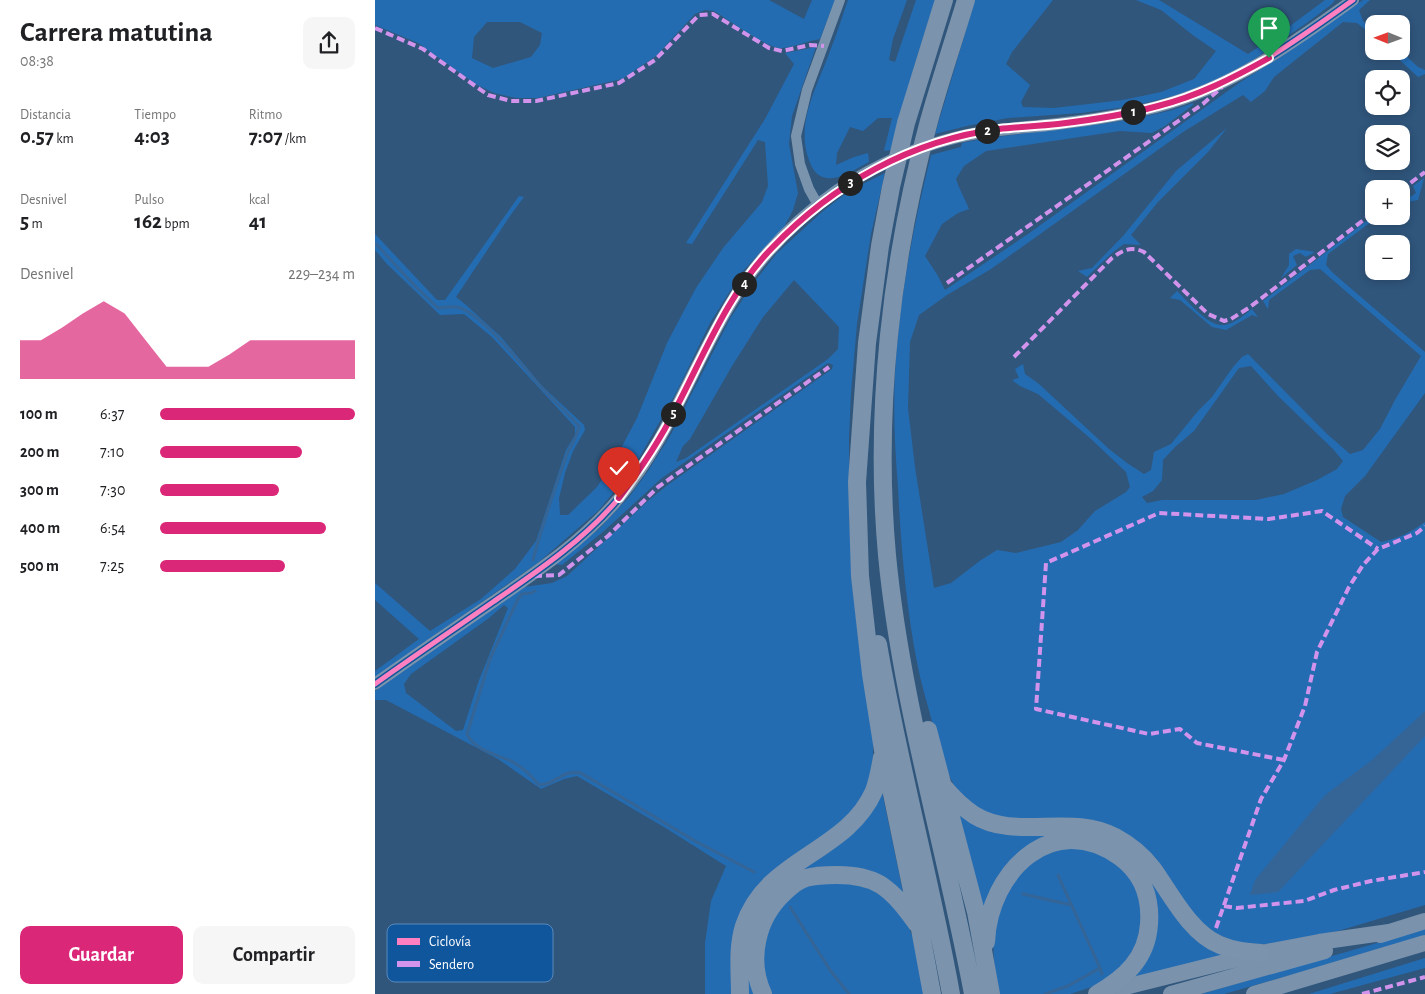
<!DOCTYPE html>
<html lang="es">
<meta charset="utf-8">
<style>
body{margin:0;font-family:"Alegreya Sans",sans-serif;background:#f6f6f6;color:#202124;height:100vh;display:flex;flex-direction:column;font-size:19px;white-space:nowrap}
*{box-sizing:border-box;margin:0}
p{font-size:16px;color:#757577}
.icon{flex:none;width:28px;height:28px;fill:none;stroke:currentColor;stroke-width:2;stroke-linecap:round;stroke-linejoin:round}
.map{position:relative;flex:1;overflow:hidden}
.sheet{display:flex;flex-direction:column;background:#fff;width:375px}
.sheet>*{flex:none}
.needle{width:32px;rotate:271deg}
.tools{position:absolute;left:990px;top:15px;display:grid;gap:10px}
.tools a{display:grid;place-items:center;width:45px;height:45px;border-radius:10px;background:#fff;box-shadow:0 2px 8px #0003;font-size:25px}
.pin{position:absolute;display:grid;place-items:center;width:42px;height:42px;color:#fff;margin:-51px -21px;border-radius:50% 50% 50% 0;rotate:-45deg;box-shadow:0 0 5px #0007}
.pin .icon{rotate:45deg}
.km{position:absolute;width:25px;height:25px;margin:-12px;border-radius:50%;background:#222;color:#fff;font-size:14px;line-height:25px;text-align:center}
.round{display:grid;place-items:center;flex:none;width:52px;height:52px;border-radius:10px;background:#f6f6f6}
.headline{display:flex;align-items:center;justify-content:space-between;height:85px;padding:0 20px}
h1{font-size:28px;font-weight:700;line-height:38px}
.figures{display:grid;grid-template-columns:repeat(3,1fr);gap:8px;height:85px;padding:5px 20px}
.figures div{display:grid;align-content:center}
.figures b{font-size:21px;font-weight:700}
.figures small{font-size:14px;font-weight:400}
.figures p{font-size:14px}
.chart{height:140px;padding:10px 20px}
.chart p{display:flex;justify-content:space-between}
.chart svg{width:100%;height:90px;margin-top:5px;fill:#db2777;opacity:.7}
.action{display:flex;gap:10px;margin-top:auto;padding:10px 20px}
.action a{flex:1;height:58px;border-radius:10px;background:#db2777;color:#fff;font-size:20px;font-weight:700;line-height:58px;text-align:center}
.action a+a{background:#f6f6f6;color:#202124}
ul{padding:0 20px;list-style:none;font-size:16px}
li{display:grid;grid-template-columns:80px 60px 1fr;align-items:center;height:38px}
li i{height:12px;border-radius:6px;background:#db2777}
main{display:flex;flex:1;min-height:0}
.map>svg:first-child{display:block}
.green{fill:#246cb2;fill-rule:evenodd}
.water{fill:#346596}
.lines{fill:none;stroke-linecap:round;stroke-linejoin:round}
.stream{stroke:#346596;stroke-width:3}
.minor{stroke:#7b94ae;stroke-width:10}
.tertiary{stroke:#7b94ae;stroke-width:12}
.trunk{stroke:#7a92ac;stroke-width:16}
.motorway{stroke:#7b93ac;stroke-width:18}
.quiet{stroke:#d193ec;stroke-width:4;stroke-dasharray:8 4;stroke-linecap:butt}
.cycleway-casing{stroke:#10569c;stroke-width:8}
.cycleway{stroke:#ff80c0;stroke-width:5}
.route-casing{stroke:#fff;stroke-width:10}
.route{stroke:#db2777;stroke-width:6}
.key{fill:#10569c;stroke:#5889ba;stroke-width:1}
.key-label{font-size:14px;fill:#fff}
</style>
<main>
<section class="sheet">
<div class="headline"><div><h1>Carrera matutina</h1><p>08:38</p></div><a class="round"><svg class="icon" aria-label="share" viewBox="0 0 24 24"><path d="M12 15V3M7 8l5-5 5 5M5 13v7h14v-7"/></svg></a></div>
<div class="figures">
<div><p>Distancia</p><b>0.57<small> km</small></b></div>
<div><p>Tiempo</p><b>4:03</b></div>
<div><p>Ritmo</p><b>7:07<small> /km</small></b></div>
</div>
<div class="figures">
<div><p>Desnivel</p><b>5<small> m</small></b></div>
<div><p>Pulso</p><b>162<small> bpm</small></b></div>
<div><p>kcal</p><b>41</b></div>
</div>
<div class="chart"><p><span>Desnivel</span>229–234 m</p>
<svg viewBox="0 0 160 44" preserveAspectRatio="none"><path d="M0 44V25L10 25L20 19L30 12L40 6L50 12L60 25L70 38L80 38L90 38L100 32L110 25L120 25L130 25L140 25L150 25L160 25V44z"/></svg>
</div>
<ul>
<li><b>100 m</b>6:37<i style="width:100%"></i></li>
<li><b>200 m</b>7:10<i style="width:73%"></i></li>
<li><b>300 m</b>7:30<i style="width:61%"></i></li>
<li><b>400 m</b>6:54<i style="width:85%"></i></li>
<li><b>500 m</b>7:25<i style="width:64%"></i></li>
</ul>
<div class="action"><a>Guardar</a><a>Compartir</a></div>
</section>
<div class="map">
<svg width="1050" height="994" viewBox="0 0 1050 994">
<rect width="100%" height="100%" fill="#30567c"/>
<path class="green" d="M 0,0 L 394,0 L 429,19 L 437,0 L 460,0 L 445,39 C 432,41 420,47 407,48 C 394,50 353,19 339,11 L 330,10 L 320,14 L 281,56 L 247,79 L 163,98 L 141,98 L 119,93 L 102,85 L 43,43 L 0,25 ZM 112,22 L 145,22 L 167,33 L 165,45 L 156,57 L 118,68 L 97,58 L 99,37 Z
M 473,0 L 532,0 L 518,39 L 514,60 L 520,62 L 541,0 L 560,0 L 540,64 L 516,150 L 509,151 L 517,118 L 503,118 L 488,131 L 475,127 L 462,153 L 461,165 L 479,157 L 493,153 L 494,162 C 482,168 466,180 452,178 C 442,177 437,169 434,160 C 420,123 443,85 455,51 C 462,34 467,17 473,0 Z
M 600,0 L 678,0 L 637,52 L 631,64 L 655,85 L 646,102 L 648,107 L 679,108 L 748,100 L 786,92 L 819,79 L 841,51 L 819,36 L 786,10 L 761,0 L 784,0 L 873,54 L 911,29 L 950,0 L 960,0 L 957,4 L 933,22 L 875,62 L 848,77 L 810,93 L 758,106 L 706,113 L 633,118 L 596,125 L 560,134 Z
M 988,0 L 995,0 L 984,10 L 988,21 L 999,29 L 999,37 L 982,23 L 968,22 L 899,77 L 890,91 L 876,102 L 868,95 L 808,132 L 616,269 L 572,295 L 544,315 L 535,342 L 533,408 L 540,467 L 559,588 L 576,583 L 606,560 L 622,550 L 641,553 L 686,542 L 703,530 L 720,511 L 751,492 L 755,487 L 751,472 L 715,438 L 663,394 L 645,386 L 637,380 L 644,378 L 640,369 L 648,364 L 650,374 L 664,384 L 734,449 L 752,463 L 769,474 L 776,470 L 779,452 L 796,444 L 823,411 L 837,397 L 858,367 L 867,357 L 873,354 L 952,434 L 975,454 L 988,450 L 1005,429 L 1020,400 L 1046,356 L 945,269 L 935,270 L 894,300 L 893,309 L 888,301 L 999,215 L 999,216 L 1004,216 L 953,254 L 951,265 L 958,273 L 1050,352 L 1050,393 L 990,476 L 970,496 L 966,509 L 968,517 L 1006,542 C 1024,538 1035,533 1050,522 L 1050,905 L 963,931 L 895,945 L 857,942 L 837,932 L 824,922 L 772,851 L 628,818 C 615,814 598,809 588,798 C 568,773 563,744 555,714 C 551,699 546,683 543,667 C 531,608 526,547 523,487 C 520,450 518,412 520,374 C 524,300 538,227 556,155 L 586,147 L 587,143 C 654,130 723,129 789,112 C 799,110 808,106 818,103 L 818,105 L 790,126 L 777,133 L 745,131 L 611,151 L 589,166 L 581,179 C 584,189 590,199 594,209 L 583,213 L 567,224 L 550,256 L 563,276 L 570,290 L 653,234 L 864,83 L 907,56 ZM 876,366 L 903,396 L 958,449 L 968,461 L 962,469 L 942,480 L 909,494 L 881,500 L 787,500 L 772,503 L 767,497 L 778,491 L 787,480 L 788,460 L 800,447 L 819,431 L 864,368 Z
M 441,47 L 417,116 L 414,144 L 423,193 L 418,210 L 409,227 L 367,272 L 335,323 L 302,391 L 259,467 L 224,510 L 164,562 L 0,677 L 0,671 L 44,639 L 0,600 L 0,583 L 55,631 L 106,599 L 140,569 L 161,541 L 191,450 L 200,435 L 200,427 L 117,337 L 89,314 L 65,315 L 12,264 L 0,250 L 0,234 L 62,300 L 70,300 L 144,196 L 149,197 L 137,213 L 81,297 L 91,305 L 126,337 L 167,386 L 209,425 L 210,430 L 198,451 L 190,473 L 184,498 L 185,515 L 193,515 L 222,487 L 242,456 L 262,418 L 292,343 L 321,288 L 348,248 L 387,202 L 393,186 L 390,142 L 383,140 L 317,244 L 311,243 L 390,119 L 419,64 L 410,53 Z
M 1015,51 L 1026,51 L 1043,67 L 1050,70 L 1050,74 L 1043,77 Z
M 852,128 L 833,152 L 783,202 L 756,235 L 766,245 L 749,244 L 737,253 L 712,277 L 703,271 L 717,268 L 748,236 L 801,171 Z
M 510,173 L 496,234 L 482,324 L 476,393 L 474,438 L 474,514 L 479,590 L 498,738 C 498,758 499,779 488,796 C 484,803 479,809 475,815 L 361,925 L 356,952 L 357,994 L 330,994 L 330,943 L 336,901 L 351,866 L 289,827 L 202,776 L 189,779 L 166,789 L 123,759 L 11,700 L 0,700 L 0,691 L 149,587 L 177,583 L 192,576 L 274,500 L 294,484 L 457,369 L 458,365 L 453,363 L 287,478 L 229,531 L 187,565 L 179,564 L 224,529 L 254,497 L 273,471 L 295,436 L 356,317 L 380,281 L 402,253 L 447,212 L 474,191 ZM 419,280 L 464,327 L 463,349 L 453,359 L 311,458 L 301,462 L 308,446 L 315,439 L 357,366 L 388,317 ZM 129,605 L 133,608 L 103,683 L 88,730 L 81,731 L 31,693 L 29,684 L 36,674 L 114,618 Z
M 1049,178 L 1043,200 L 1026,203 L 1026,194 L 1027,193 L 1032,199 L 1041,193 L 1038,186 Z
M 921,249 L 940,252 L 931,257 L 925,253 L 918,256 L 922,265 L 906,278 L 914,265 L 914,254 Z
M 802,291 C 813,301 833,327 849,325 C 859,324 869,315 877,309 L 883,317 L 877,315 L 851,330 L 837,327 L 805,300 L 795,298 Z
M 506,787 L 529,897 L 509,881 L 491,873 L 463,868 L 437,873 L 415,882 L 398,896 L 382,917 L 375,937 L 373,958 L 379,989 L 381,994 L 370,994 L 368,951 L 375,922 L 389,899 L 410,877 L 448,854 L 473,835 L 495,811 Z
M 581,808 L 737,839 L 851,955 L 760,977 L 775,950 L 756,859 L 678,837 L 607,918 Z
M 697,846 L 713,848 L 745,864 L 767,895 L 769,935 L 751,966 L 723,985 L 695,994 L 624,994 L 620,975 L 618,943 L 622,914 L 642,875 L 658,859 L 678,850 Z
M 463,881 L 498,888 L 524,910 L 535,930 L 542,950 L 551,994 L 393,994 L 385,946 L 393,922 L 422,890 L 445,882 Z
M 1050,928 L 1050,935 L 1011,948 L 849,994 L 826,994 L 1009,941 Z
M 1050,958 L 1050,968 L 955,994 L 934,994 Z"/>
<path class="water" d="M 1050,711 L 1050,736 L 903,892 L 875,895 L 880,880 L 950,795 L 997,760 Z"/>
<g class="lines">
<path class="stream" d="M 0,243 L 41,287 L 63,308 C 69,308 77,306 82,307 C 105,311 150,369 166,387 C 178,400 192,413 204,426 C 202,438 195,446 191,457 C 179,491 167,525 158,560
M 160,591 L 156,593 L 147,594 L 143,599 L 115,659 L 92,734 C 99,750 123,755 138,762 C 150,769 156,775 164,785 C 179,786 186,769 206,773 L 320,841 L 379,872
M 683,875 L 725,968
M 648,894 L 696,905
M 415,907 L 455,970 L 474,994
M 670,994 L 693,986 L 725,968 L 727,974"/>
<path class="minor" d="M 443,205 L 434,189 L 425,164 L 421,136 L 432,90 L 465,0"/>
<path class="tertiary" d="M 0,684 C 39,656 79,629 118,602 C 163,571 209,540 244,498 C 293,440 317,367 356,303 C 383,258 420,220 463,190 C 499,166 541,147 583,137 C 616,129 649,128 682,124 C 716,120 749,115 781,107 C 856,88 917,44 978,0"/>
<path class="trunk" d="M 1005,935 L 1050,921
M 726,993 L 886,953 L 944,942 L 1014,932
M 796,994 L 950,951
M 879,994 L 1050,943"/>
<path class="motorway" d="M 591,0 C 579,40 565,81 554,121 C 516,260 499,412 512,555 C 526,703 571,848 598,994
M 503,644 C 523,762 555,877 576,994
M 553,730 L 601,912 L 616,994
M 568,786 C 577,797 587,807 599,815 C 641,841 696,813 740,837 C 755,845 768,856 778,869 C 796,894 815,933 845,945 C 859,951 872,952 886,953
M 611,942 C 614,871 678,809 745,857 C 767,873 776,897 774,924 C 772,958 750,978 722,994
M 365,994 C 365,971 362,948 369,926 C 391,858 472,853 499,791 C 503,780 505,769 507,757
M 388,994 C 372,959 382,918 409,893 C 415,887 423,880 431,878 C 441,875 452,875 462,875 C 477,875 493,877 506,885 C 521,895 532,910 542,924
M 557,994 L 545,929 L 508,750 L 496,674 L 485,576 L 482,482 L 492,343 L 505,246 L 516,187 L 531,123 L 569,0"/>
<path class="quiet" d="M 0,28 L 48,49 L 113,95 L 136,101 L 161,101 L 244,83 L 280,60 L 324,15 L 338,14 L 394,48 L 407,51 L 435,45 L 449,46
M 1026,190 L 1050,172
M 572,283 L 829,103 L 847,87
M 639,357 L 737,258 C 748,250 756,246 769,252 L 833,314 L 849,321 L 856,319 L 875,307 L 999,212
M 159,576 L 184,575 L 233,536 L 283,487 L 454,367
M 909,760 L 822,743 L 805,729 L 774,734 L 661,709 L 671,563 L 784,513 L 894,519 L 947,511 L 1003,549
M 849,906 L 862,908 L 929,901 L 959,890 L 996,881 L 1050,872
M 841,928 L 886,799 L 909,760 L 930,706 L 942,652 L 974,587 L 988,565 L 1003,549 L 1042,533 L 1050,526
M 987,994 L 1050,977"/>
<defs>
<path id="cycleway" d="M 0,684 C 39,656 79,629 118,602 C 163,571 209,540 244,498 C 293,440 317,367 356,303 C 383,258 420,220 463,190 C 499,166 541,147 583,137 C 616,129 649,128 682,124 C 716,120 749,115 781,107 C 856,88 917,44 978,0"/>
</defs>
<use href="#cycleway" class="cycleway-casing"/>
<use href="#cycleway" class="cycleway"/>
</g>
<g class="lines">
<defs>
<path id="route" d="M 244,498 C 265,470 284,442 300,410 C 329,355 353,293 397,248 C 458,184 537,140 624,129 C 644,127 663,126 683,124 C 716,120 750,115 783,106 C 823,96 858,78 894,58"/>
</defs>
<use href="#route" class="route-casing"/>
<use href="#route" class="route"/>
</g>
<rect x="12" y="924" width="166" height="58" rx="8" class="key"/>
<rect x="22" y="938" width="23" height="7" fill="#ff80c0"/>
<rect x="22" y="961" width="23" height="6" fill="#d193ec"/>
<g class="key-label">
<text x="54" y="946">Ciclovía</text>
<text x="54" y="969">Sendero</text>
</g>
</svg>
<div class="tools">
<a><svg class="needle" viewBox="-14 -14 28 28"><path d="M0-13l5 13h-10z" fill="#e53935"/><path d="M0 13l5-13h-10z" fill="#757577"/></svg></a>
<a><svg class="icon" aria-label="locate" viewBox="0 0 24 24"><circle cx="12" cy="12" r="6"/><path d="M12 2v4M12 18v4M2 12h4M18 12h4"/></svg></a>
<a><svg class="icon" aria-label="layers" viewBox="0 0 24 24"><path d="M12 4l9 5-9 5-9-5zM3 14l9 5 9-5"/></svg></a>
<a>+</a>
<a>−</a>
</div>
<div class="pin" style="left:894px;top:58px;background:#1e9e55"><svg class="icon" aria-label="arrive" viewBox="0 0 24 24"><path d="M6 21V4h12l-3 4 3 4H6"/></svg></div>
<div class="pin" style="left:244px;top:498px;background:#d93025"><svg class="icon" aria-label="check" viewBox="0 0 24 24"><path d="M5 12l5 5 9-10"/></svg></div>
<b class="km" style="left:758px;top:112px">1</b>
<b class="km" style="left:612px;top:131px">2</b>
<b class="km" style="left:475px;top:183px">3</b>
<b class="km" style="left:369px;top:284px">4</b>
<b class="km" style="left:298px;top:414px">5</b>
</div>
</main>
